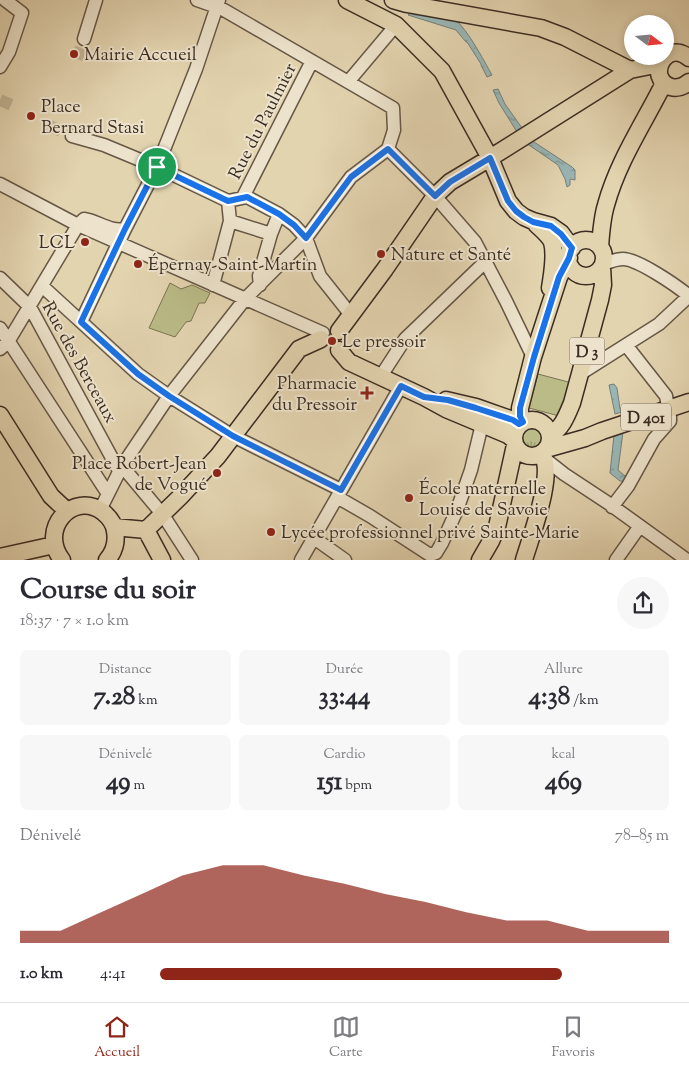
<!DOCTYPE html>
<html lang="fr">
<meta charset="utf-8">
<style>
body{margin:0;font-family:"Sorts Mill Goudy",serif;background:#f7f7f7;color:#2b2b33;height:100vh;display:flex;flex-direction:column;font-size:19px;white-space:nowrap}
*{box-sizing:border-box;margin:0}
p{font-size:16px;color:#7c7c81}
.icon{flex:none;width:28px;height:28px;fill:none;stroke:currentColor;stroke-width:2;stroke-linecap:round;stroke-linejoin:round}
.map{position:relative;height:560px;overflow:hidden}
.drawer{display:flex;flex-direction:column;background:#fff;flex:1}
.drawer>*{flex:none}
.needle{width:32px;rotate:106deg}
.controls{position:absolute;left:624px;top:15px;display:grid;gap:10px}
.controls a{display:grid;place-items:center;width:50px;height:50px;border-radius:50%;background:#fff;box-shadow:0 2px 8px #0003;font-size:25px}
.pin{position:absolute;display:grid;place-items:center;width:42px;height:42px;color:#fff;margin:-21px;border:2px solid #fff;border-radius:50%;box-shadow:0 1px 5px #0007}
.round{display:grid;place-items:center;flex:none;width:52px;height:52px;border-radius:26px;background:#f7f7f7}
.headline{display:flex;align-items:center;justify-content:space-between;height:85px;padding:0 20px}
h1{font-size:28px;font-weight:800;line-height:38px}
.figures{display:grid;grid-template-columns:repeat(3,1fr);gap:8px;height:85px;padding:5px 20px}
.figures div{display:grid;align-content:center;border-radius:8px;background:#f7f7f7;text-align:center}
.figures b{font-size:25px;font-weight:800}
.figures small{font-size:14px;font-weight:400}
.figures p{font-size:14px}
.chart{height:140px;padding:10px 20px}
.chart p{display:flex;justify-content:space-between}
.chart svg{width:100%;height:90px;margin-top:5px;fill:#8f2418;opacity:.7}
ul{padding:0 20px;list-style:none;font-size:16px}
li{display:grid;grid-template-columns:80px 60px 1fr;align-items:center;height:38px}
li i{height:12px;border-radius:6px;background:#8f2418}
.tabs{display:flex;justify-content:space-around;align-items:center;height:70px;border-top:1px solid #e1e1e2;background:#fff;font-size:14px;color:#7c7c81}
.tabs a{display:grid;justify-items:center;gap:2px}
.tabs .selected{color:#8f2418}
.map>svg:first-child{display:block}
.grass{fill:url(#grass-tufts);stroke:#7b7455}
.green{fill:#babb87;stroke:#7b7455}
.water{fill:url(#water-ripples);stroke:#747f7b}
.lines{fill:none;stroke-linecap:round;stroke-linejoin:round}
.minor-tunnel{stroke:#c2b394;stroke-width:12;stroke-dasharray:12 6;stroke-linecap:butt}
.minor-casing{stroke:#665746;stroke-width:15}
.major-casing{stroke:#3c2d23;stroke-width:19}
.minor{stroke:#ede3cc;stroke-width:12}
.major{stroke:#e3d4b0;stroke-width:16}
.route-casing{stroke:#fff;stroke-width:10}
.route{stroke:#1a73e8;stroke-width:6}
.poi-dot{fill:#8f2418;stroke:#ede3cc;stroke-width:2}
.labels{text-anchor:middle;stroke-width:4;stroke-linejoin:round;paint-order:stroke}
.shield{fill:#ede3cc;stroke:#716456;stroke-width:1}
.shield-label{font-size:16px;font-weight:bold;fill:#3c2d23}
.poi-label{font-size:18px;fill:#3c2d23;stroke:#ede3cc;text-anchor:start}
.street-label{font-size:18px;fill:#3c2d23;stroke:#ede3cc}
</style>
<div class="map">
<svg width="689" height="560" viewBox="0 0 689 560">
<defs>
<pattern id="grass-tufts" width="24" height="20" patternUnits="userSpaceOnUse" patternTransform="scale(1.25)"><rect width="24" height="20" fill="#babb87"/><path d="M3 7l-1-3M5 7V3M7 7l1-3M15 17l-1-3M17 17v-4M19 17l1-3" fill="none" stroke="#98986e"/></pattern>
<pattern id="water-ripples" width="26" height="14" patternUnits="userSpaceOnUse" patternTransform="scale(1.25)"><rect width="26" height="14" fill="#99b6b5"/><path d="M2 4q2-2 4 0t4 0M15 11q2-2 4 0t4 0" fill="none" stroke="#7e9493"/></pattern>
</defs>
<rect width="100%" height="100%" fill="#e3d4b0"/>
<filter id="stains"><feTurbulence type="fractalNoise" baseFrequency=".004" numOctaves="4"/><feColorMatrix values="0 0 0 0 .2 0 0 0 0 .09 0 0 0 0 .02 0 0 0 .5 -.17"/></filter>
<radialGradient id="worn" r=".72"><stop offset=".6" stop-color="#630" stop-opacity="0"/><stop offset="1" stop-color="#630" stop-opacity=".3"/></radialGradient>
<path class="grass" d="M522 439a10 10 0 1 1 20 0a10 10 0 1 1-20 0Z"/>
<path class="green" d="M 170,283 L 181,289 L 192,285 L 210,293 L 205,303 L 199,303 L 191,321 L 186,322 L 175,337 L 149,328 Z
M 538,374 L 572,383 L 563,417 L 529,408 Z"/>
<path class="water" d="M 415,10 C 425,11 442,13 450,16 C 464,22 484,61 492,75 L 487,77 L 481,65 L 481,64 L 467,42 L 466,42 L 456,30 L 408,15 Z
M 498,89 L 505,104 L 522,128 L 517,132 L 499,103 L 493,90 Z
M 531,140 L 572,167 L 575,170 L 575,180 L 570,179 L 570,185 L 567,187 L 565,179 L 558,165 L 526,143 Z
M 614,384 L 617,388 L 620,409 L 622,412 L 615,414 L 609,385 Z
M 623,432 L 618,470 L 625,476 L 629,475 L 625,482 L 620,481 L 610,473 L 614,435 Z"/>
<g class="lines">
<path class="minor-tunnel" d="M 77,59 L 84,39
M 0,100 L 14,106
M 50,126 L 72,136"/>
<defs>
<path id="minor" d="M 197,0 L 217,7 L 224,10 L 393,108 L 394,130 L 388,149 L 435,196 L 475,242 L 506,301 L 533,357
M 84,39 L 96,0
M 0,67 L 9,52 L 22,13 L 5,0
M 348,82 L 396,25
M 72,136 L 104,145 L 157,167 L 228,201
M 0,184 L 78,225 L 323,333
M 243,197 L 312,61
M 228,201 L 247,197 L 279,214 L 294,225 L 306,238 L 320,276 L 351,315
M 230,221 L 271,234
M 0,278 L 30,307 L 119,471
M 213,285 L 230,221 L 228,201
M 260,285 L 259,276 L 271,234 L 279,214
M 42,286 L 138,374 L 169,396 L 233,436 L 341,490
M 81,322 L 125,229 L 157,167 L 196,69 L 219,0
M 0,328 L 108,494
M 0,349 L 8,342 L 78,225 L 84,219 C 98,221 110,232 125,229
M 580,374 L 659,324 L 689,296 C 677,286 638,259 623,259 C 616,259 609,262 603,264
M 381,376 L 405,339 L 485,262
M 545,459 L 564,474 L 608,503 L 687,560
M 122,466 L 163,515 L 192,560
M 337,497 L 370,516 L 430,555 L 436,553 L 442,543 L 457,510 L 471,470 L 482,424
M 612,507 L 628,486 L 654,439 L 670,421 L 670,417 L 666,396 L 626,345
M 100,510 L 122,466 L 169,396 L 245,299 L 306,238 L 351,177 L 388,149
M 314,538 L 345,560
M 301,560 L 401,386
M 616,560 L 640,526"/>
<path id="major" d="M 347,0 L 396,25 L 442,71 L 490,158 L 508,201 L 516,211 L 524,217 L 533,221 L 551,226 L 561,233 L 572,248
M 393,0 L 407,4 L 541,28 L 565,37 L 630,70
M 689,58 C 666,38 645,78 671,87 C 678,89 684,86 689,82
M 536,224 C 541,229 549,235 552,242 C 556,256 552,274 550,288
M568 258a18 18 0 1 1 36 0a18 18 0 1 1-36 0Z
M 600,247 C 601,233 602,218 606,205 C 618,161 644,123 664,83
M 339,331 L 385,269 L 435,196 L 450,182 L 490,158 L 630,70 L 660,64
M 339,350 L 349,362 L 424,397 L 446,409 L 508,435 L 513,439
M 446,400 L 476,407 L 513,420 L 519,424
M 0,415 L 51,496 L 67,511
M514 438a18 18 0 1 1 36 0a18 18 0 1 1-36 0Z
M 523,422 L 520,416 L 520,408 L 533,357 L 559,277 L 569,258
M 550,435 C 562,429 567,415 572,403 L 600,300 L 603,285 L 602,267
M 546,449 L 585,438 L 602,431 L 689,402
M 114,527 L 146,530
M 146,530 L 180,497 L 218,456 L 299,349 L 321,339
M 146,530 L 162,560
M 0,557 L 54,545
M 62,560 C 38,529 73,490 103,512 C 109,517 114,523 115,531 C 117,542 114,552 107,560
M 480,560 L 491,541 L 497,527 L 515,445
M 524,560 C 531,536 555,474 542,454"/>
</defs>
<use href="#minor" class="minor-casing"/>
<use href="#major" class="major-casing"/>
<use href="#minor" class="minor"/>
<use href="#major" class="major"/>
</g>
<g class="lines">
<defs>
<path id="route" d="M 388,149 L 435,196 L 450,182 L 490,158 L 508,201 L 516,211 L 524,217 L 533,222 L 551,226 L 561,234 L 572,248 L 569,258 L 559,277 L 534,357 L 520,408 L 520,416 L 523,422 L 519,424 L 513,420 L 476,408 L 448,400 L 424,397 L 401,386 L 341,490 L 233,436 L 169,396 L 138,374 L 81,322 L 125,229 L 157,167 L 228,201 L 247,197 L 279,214 L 294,225 L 306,238 L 351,177 Z"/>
</defs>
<use href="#route" class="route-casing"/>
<use href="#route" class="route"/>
</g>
<g class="poi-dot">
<circle cx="74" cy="54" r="5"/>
<circle cx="31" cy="116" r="5"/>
<circle cx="85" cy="242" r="5"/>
<circle cx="381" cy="254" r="5"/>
<circle cx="138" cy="264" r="5"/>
<circle cx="332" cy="341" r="5"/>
<path d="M364.5 385.5h5v5h5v5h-5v5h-5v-5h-5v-5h5z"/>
<circle cx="217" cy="473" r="5"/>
<circle cx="409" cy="498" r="5"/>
<circle cx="271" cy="532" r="5"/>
</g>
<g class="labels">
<g class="shield">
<rect x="569.5" y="337.5" width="35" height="27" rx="4"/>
<rect x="621" y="403.5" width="50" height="27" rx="4"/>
</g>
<g class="shield-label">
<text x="587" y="357">D 3</text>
<text x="646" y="423">D 401</text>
</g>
<g class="poi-label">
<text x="84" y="60">Mairie Accueil</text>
<text x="41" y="112">Place<tspan x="41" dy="21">Bernard Stasi</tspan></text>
<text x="75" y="248" text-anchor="end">LCL</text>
<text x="391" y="260">Nature et Santé</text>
<text x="148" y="270">Épernay-Saint-Martin</text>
<text x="342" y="347">Le pressoir</text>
<text x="357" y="389" text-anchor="end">Pharmacie<tspan x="357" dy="21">du Pressoir</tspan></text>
<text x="207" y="469" text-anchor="end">Place Robert-Jean<tspan x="207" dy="21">de Vogué</tspan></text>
<text x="419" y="494">École maternelle<tspan x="419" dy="21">Louise de Savoie</tspan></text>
<text x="281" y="538">Lycée professionnel privé Sainte-Marie</text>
</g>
<g class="street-label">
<text transform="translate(262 121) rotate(-63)" y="6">Rue du Paulmier</text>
<text transform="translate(80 362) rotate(61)" y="6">Rue des Berceaux</text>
</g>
</g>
<rect width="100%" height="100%" filter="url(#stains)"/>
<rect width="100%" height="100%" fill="url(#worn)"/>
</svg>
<div class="controls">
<a><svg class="needle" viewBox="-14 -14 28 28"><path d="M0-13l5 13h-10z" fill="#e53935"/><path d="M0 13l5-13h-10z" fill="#7c7c81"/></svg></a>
</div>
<div class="pin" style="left:157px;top:167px;background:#1e9e55"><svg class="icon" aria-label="arrive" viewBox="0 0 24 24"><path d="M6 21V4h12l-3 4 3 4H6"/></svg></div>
</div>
<section class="drawer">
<div class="headline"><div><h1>Course du soir</h1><p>18:37 · 7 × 1.0 km</p></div><a class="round"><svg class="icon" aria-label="share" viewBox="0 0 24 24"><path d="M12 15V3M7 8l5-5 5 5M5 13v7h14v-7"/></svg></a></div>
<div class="figures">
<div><p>Distance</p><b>7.28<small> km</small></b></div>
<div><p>Durée</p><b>33:44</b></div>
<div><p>Allure</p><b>4:38<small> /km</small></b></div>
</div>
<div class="figures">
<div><p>Dénivelé</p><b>49<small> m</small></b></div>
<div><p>Cardio</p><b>151<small> bpm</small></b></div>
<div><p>kcal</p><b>469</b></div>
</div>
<div class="chart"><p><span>Dénivelé</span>78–85 m</p>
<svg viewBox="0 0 160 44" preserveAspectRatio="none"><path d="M0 44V38L10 38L20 29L30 20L40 11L50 6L60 6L70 11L80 15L90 20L100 24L110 29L120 33L130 33L140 38L150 38L160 38V44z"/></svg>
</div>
<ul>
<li><b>1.0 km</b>4:41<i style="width:79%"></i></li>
</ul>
</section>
<nav class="tabs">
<a class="selected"><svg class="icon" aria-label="home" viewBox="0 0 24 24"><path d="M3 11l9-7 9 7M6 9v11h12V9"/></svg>Accueil</a>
<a><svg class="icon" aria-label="map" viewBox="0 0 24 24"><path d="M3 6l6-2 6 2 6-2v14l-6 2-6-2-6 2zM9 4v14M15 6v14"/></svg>Carte</a>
<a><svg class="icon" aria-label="saved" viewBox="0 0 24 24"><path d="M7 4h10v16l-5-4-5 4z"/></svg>Favoris</a>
</nav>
